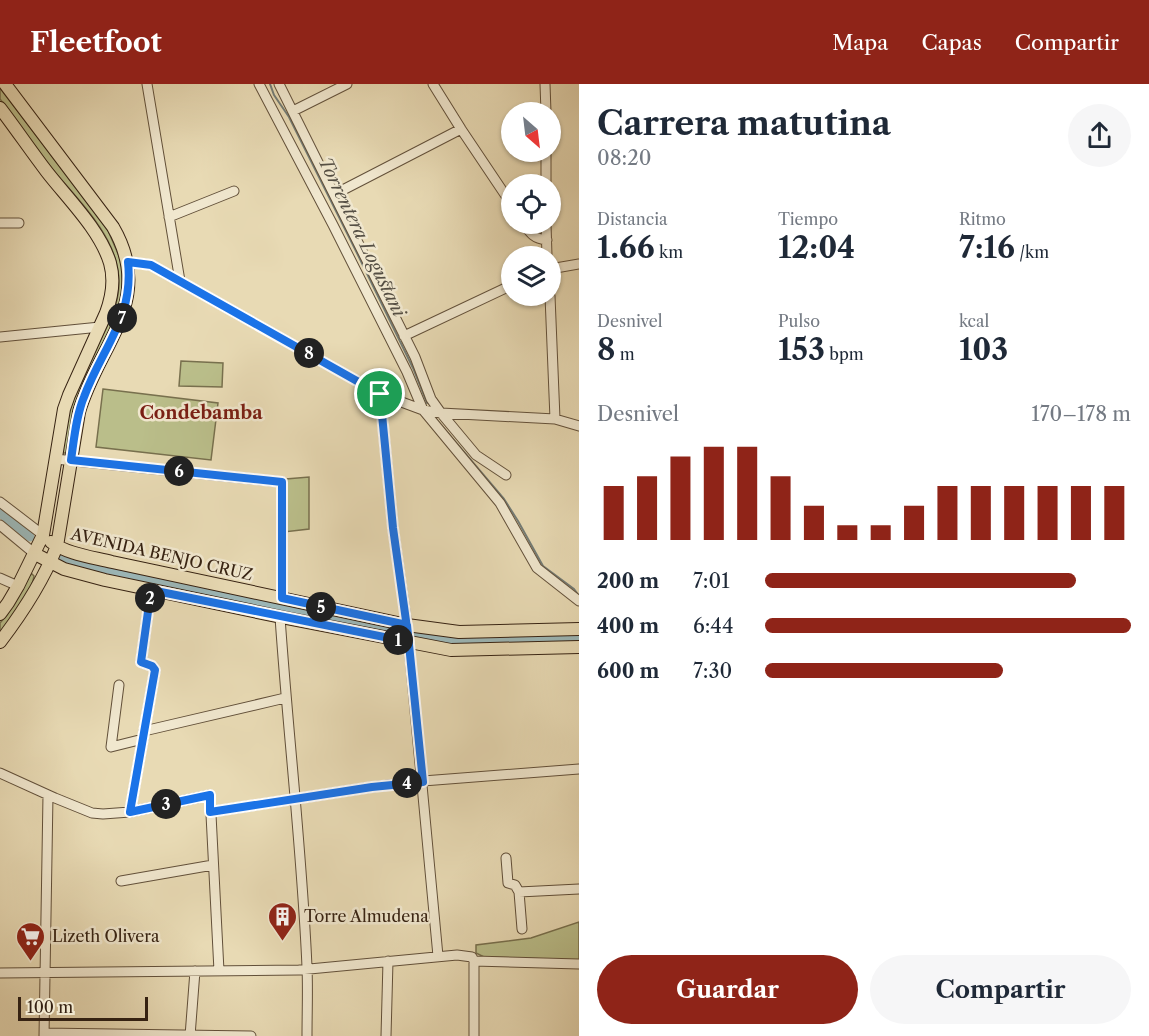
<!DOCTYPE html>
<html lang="es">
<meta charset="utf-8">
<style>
body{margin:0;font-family:"Libre Caslon Text",serif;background:#f6f6f7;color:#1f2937;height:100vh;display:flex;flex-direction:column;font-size:22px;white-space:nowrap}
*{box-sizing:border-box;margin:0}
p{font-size:20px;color:#747a83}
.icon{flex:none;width:33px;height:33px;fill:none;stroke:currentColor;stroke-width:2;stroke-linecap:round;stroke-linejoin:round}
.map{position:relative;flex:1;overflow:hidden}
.drawer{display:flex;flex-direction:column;background:#fff;width:570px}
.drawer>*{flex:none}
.needle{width:39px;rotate:152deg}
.tools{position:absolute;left:501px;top:18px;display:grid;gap:12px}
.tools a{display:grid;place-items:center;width:60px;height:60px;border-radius:50%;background:#fff;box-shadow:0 2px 4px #0004;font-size:30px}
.scale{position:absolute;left:18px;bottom:15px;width:130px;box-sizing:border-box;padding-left:6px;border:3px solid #362212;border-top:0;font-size:16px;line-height:21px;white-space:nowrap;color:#362212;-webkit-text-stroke:4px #f0e7ce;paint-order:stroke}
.pin{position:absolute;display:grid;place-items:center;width:51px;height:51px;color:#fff;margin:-26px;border:3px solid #fff;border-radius:50%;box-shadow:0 2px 6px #0007}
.km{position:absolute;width:30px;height:30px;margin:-15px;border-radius:50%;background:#222;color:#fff;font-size:16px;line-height:30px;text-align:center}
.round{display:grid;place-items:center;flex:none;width:63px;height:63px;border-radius:32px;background:#f6f6f7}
.headline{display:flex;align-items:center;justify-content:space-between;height:102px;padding:0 18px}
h1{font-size:33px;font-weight:700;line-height:45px}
.stats{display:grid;grid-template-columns:repeat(3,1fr);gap:9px;height:102px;padding:6px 18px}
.stats div{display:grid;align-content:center}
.stats b{font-size:30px;font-weight:700}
.stats small{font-size:16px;font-weight:400}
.stats p{font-size:16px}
.chart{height:168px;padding:12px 18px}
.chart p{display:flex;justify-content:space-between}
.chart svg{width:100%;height:108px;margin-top:6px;stroke:#8f2418;stroke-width:6}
.action{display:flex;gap:12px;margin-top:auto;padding:12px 18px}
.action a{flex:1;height:69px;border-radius:36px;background:#8f2418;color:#fff;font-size:24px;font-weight:700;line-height:69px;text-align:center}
.action a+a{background:#f6f6f7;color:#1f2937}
ul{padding:0 18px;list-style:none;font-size:20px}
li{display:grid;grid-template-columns:96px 72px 1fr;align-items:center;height:45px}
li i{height:15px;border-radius:8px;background:#8f2418}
header{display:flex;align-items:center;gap:36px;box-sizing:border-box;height:84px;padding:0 30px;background:#8f2418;color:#fff}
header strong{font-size:28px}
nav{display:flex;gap:33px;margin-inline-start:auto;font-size:21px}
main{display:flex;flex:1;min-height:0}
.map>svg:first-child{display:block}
.green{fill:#babe8a;stroke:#78704e;stroke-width:1.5}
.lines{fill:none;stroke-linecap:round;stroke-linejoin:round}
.stream{stroke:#737c76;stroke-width:2}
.canal{stroke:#9cb8b9;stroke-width:9}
.minor-casing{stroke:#62503a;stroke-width:11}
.major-casing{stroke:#362212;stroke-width:14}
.minor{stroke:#f0e7ce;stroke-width:9}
.major{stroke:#e8dab4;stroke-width:12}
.route-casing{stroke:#fff;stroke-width:12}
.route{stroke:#1a73e8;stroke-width:8}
.labels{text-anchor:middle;stroke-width:5;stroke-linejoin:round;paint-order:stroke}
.street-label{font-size:16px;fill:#362212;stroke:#f0e7ce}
.poi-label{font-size:16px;fill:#362212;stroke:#f0e7ce;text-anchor:start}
.water-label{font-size:18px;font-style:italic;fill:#554f44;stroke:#f0e7ce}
.neighbourhood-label{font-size:18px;font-weight:bold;fill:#7a1f14;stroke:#f0e7ce}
</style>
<header>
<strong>Fleetfoot</strong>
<nav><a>Mapa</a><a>Capas</a><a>Compartir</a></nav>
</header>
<main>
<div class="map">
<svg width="579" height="952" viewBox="0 0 579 952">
<rect width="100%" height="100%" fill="#e8dab4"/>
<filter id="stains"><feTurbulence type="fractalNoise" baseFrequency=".00333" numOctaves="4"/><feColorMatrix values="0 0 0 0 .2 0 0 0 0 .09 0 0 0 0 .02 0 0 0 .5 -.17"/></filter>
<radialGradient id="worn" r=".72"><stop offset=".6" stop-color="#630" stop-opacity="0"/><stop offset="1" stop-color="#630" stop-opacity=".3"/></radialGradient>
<path class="green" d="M 0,4 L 106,142 L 119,172 L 122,184 L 122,210 L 120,223 L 67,369 L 62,369 C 65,353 66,334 71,319 C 83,286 103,256 115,223 C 134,165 81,121 49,81 C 32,60 16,37 0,15 Z
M 181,277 L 223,279 L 222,303 L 179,302 Z
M 103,305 L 218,319 L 211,376 L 96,363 Z
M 309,393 L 309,445 L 284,448 L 286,395 Z
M 32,490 L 34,492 C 32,509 10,535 0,550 L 0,539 L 7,531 L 30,491 Z
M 579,838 L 579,876 L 484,873 L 476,869 L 476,861 L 531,854 Z"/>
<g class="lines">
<path class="stream" d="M 270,0 L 274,11 L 289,33 L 355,165 L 413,284 L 427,319
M 435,334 L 504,415 L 518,437 L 543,482 L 574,505 L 579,512"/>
<path class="canal" d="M 0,429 L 30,453
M 61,474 L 75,478 L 400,548
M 414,550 L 443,557 L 579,555"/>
<defs>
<path id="minor" d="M 147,0 L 180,197
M 259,0 L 333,141 L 407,288 L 423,326 L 500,419 L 537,484 L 579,517
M 279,0 L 415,273 L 431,315 L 441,329 L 476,371 L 506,391
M 433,0 L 461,45 L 512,121
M 545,0 L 546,28
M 293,27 L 347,0
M 546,68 L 546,100
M 335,110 L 461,45
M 169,133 L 234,107
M 0,139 L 19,139
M 524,140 C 530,149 534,155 547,156
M 546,140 L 547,172
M 128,178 L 151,181 L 380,310 L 423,326 L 441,329 L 555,335 L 579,342
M 550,185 L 579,180
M 550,212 L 555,335
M 404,252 L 512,201
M 0,253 L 100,243
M 380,310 L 393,444 L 407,541 L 438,872
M 55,375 L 282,398 L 282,514
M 0,418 L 43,451
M 0,441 L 35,470
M 0,494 L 18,502
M 280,533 C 288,650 302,766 307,883 C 308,906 307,929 307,952
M 119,601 L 111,663 L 143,655
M 144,647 L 285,614
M 0,689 L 55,714 L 92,729 L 103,730 L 130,728 L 210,711 L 219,887
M 130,728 L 155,586 L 152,582 L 141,578 L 151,506
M 210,728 L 372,703 L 423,697 L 579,685
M 506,774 L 508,799 L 515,801 L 519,808 L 522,845
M 121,797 L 213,781
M 519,808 L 579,805
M 0,889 L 299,886 L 457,871 L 472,873 L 474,877 L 579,880
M 44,949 L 251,952
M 44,952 L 48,711
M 190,952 L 195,887
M 386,952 L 388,877
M 474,952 L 474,877"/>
<path id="major" d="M 0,24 C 16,45 31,67 47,88 C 68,115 100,146 110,179 C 115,197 112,213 106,229 L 69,311 L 64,325 L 43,451 L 18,502 L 8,519 L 0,530
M 51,458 C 67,470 92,473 112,478 L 407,541 L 459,548 L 579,545
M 35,470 L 64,485 L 105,496 L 286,534 L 451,566 L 579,563
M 0,558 C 23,528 43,497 57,462 L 79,328 C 98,261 156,217 113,143 L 5,0"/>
</defs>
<use href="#minor" class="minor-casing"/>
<use href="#major" class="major-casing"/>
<use href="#minor" class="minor"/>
<use href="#major" class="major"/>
</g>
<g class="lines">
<defs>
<path id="route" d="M 380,310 L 393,444 L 409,558 L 151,506 L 141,578 L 152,582 L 155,586 L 130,728 L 210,711 L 210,728 L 372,703 L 423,698 L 407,541 L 282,514 L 282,398 L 71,376 C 74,356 76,332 84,313 C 102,264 134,234 128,178 L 151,181 L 380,310"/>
</defs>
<use href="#route" class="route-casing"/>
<use href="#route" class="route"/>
</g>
<defs>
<symbol id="building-pin" viewBox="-11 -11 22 30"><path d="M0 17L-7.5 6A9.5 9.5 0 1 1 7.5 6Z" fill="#8f2418" stroke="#f0e7ce"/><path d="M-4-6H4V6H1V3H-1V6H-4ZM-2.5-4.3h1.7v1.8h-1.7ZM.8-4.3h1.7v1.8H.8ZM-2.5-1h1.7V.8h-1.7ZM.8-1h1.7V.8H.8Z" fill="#fff"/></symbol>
<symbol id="supermarket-pin" viewBox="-11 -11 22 30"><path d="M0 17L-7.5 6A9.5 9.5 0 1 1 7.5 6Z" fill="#8f2418" stroke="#f0e7ce"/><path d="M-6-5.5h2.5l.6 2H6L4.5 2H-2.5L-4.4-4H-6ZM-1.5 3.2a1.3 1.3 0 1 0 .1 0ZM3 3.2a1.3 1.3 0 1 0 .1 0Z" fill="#fff"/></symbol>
</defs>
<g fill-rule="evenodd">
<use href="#building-pin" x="266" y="816" width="33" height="45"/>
<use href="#supermarket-pin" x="14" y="836" width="33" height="45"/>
</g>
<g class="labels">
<g class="street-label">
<text transform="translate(162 470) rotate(13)" y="6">AVENIDA BENJO CRUZ</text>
</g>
<g class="poi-label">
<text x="304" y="838">Torre Almudena</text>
<text x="52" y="858">Lizeth Olivera</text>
</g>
<g class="water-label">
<text transform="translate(362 153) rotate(64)" y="6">Torrentera Logustani</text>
</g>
<g class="neighbourhood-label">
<text x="201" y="335">Condebamba</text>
</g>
</g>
<rect width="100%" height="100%" filter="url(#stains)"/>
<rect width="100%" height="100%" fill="url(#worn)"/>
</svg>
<div class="tools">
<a><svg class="needle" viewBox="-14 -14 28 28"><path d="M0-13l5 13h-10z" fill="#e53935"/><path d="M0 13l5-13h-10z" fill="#747a83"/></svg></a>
<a><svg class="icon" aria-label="locate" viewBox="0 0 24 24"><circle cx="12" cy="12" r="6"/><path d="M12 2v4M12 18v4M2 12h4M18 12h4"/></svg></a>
<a><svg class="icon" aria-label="layers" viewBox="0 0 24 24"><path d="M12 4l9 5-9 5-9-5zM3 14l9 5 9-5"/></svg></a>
</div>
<div class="scale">100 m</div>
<div class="pin" style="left:380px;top:310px;background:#1e9e55"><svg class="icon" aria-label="arrive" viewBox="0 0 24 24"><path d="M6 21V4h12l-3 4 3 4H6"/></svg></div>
<b class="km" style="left:398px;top:556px">1</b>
<b class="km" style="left:150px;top:514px">2</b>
<b class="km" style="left:166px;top:720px">3</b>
<b class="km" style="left:407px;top:699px">4</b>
<b class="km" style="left:321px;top:523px">5</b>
<b class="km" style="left:179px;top:387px">6</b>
<b class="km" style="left:122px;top:234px">7</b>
<b class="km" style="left:309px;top:269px">8</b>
</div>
<section class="drawer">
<div class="headline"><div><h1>Carrera matutina</h1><p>08:20</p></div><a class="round"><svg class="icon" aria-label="share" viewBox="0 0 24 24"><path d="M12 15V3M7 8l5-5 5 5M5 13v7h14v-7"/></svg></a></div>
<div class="stats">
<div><p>Distancia</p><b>1.66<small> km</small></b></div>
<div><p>Tiempo</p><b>12:04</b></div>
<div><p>Ritmo</p><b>7:16<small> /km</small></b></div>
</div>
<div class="stats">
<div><p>Desnivel</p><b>8<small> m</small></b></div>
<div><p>Pulso</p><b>153<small> bpm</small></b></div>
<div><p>kcal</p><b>103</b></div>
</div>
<div class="chart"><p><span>Desnivel</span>170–178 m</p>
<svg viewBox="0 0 160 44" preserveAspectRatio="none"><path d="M5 44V22M15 44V18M25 44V10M35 44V6M45 44V6M55 44V18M65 44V30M75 44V38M85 44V38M95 44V30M105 44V22M115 44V22M125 44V22M135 44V22M145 44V22M155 44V22"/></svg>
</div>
<ul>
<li><b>200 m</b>7:01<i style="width:85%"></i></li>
<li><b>400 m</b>6:44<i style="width:100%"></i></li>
<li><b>600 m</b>7:30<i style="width:65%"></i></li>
</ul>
<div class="action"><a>Guardar</a><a>Compartir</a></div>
</section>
</main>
